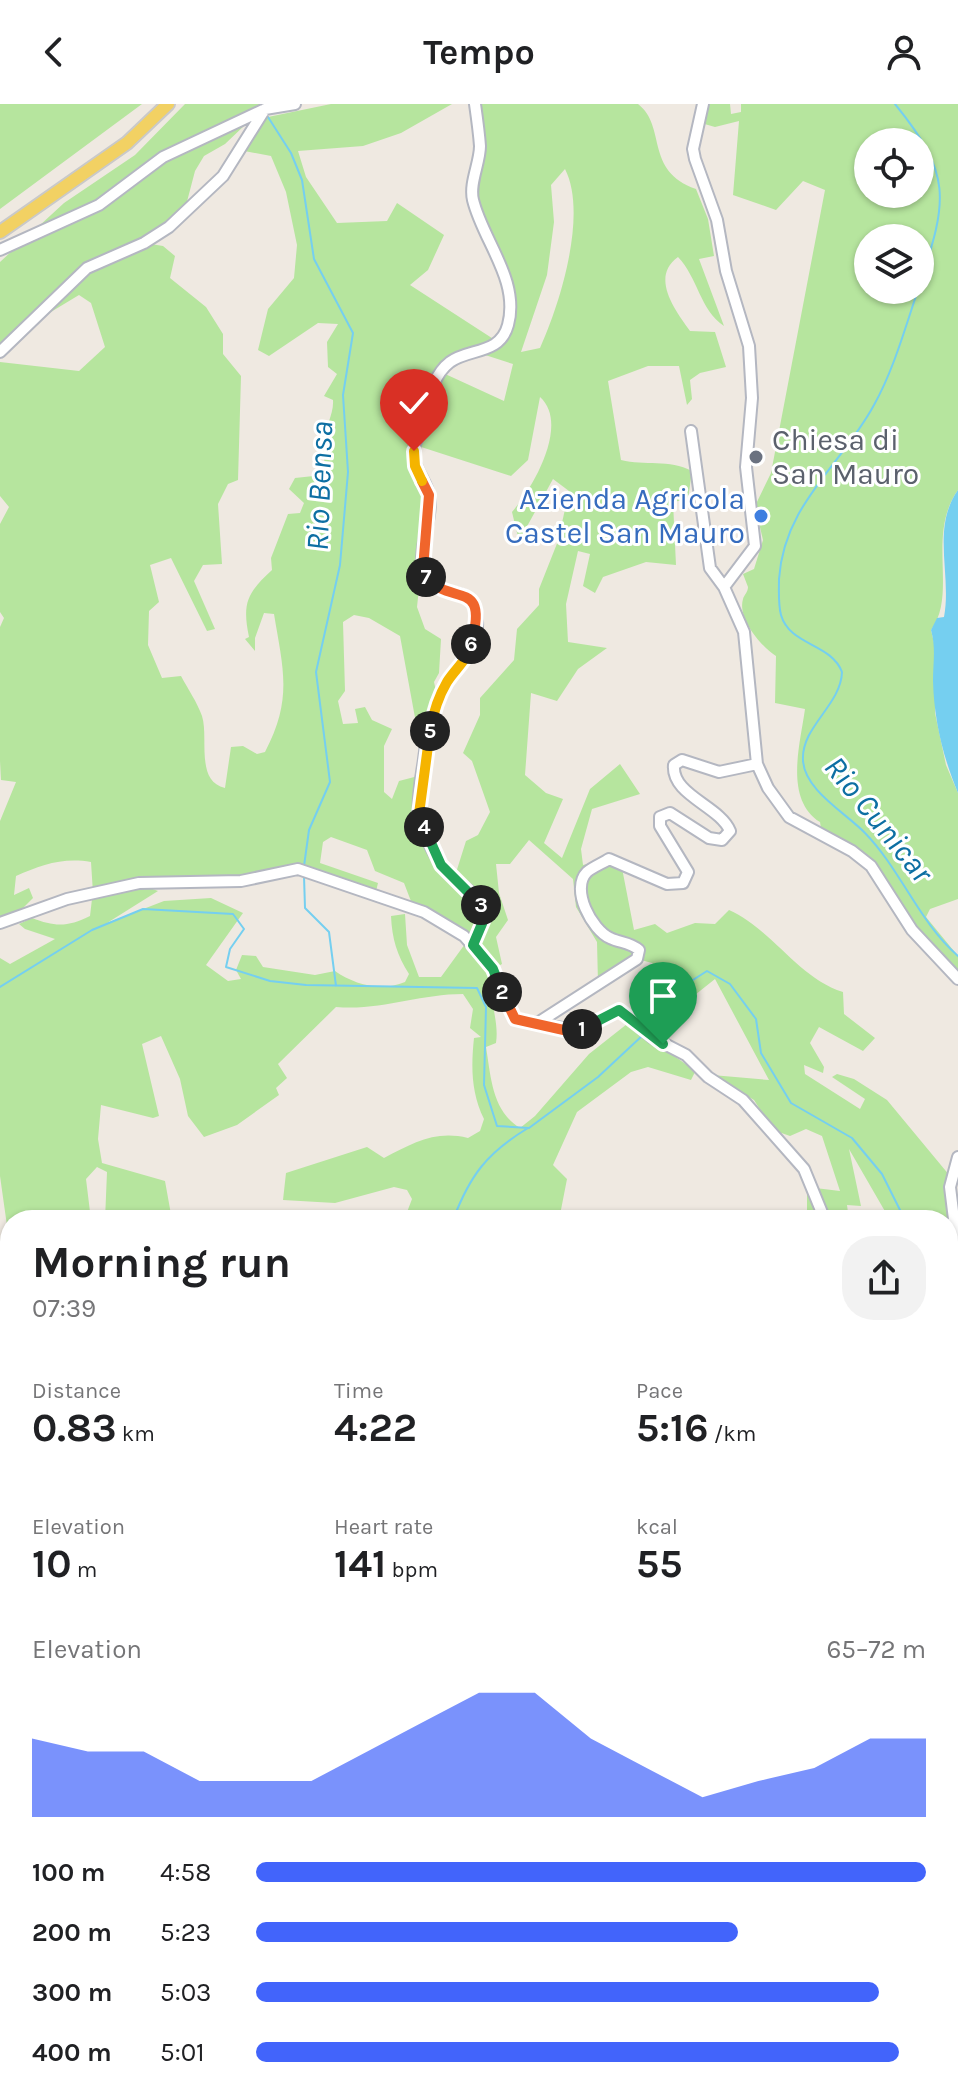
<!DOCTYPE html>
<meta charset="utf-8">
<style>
body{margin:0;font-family:Karla,sans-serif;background:#f2f2f2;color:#202124;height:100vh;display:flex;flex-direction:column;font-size:30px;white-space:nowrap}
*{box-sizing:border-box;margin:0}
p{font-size:26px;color:#757577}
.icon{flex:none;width:44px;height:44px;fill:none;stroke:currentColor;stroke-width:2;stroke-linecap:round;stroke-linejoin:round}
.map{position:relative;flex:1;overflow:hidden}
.details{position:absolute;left:0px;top:1106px;width:958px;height:888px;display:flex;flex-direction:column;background:#fff;border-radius:32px 32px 0 0;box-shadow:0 2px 6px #0004}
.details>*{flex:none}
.controls{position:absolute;left:854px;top:24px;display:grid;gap:16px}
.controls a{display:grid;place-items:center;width:80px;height:80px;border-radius:50%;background:#fff;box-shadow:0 2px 6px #0004;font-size:40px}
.pin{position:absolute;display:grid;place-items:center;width:68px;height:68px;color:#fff;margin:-82px -34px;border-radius:50% 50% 50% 0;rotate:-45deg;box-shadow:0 0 8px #0007}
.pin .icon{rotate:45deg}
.km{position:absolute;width:40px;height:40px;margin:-20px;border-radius:50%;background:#222;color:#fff;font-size:22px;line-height:40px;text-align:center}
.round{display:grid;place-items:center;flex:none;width:84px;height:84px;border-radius:32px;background:#f2f2f2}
.headline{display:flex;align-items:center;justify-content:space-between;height:136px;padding:0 32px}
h1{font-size:44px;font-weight:700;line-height:60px}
.metrics{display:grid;grid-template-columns:repeat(3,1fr);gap:12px;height:136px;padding:8px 32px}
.metrics div{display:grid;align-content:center}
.metrics b{font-size:40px;font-weight:700}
.metrics small{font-size:22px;font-weight:400}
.metrics p{font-size:22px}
.chart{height:224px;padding:16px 32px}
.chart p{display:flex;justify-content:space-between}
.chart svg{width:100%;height:144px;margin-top:8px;fill:#4264fb;opacity:.7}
ul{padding:0 32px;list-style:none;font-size:26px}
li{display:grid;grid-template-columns:128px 96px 1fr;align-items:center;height:60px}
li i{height:20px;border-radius:10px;background:#4264fb}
header{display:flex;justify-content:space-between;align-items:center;height:104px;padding:0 32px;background:#fff;font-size:36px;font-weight:700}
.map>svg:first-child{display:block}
.green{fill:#b6e59e;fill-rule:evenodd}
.water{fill:#75cff0}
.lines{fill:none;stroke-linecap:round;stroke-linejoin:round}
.stream{stroke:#75cff0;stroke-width:2}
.minor-casing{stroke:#b4b7c1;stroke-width:14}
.major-casing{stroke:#c9c9c9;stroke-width:16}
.minor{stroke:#fff;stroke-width:10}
.major{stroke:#f2d163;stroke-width:12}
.split-1-casing{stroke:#fff;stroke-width:16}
.split-2-casing{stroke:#fff;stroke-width:16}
.split-3-casing{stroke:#fff;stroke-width:16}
.split-4-casing{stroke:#fff;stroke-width:16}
.split-5-casing{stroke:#fff;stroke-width:16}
.split-6-casing{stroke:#fff;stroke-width:16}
.split-7-casing{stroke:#fff;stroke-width:16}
.split-8-casing{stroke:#fff;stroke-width:16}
.split-9-casing{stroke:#fff;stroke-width:16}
.split-1{stroke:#22a559;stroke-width:10}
.split-2{stroke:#f0652b;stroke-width:10}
.split-3{stroke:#22a559;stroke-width:10}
.split-4{stroke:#22a559;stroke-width:10}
.split-5{stroke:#f5b400;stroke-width:10}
.split-6{stroke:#f5b400;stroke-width:10}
.split-7{stroke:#f0652b;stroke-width:10}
.split-8{stroke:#f0652b;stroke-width:10}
.split-9{stroke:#f5b400;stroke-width:10}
.worship-dot{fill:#6b7280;stroke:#fff;stroke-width:3}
.shop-dot{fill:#3f7fe0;stroke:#fff;stroke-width:3}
.labels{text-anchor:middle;stroke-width:6;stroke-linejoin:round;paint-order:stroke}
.worship-label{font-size:30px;fill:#5b616d;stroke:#fff;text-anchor:start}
.shop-label{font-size:30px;fill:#366cbe;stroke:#fff;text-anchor:end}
.water-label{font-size:32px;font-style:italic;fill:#0d6fa3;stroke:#fff}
</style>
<header><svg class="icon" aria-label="back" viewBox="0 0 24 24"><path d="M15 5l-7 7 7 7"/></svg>Tempo<svg class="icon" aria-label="person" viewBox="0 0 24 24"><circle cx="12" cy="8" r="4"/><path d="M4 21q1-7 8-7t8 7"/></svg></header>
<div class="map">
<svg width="958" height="1994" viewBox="0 0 958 1994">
<rect width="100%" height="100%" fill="#efe9e1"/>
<path class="green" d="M 0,0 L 142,0 L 0,105 Z
M 185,0 L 267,0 L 225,40 L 204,52 L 195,67 L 184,109 L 145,139 L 163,142 L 175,152 L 170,174 L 206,203 L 223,230 L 223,250 L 241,272 L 238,376 L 228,380 L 218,400 L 222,460 L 203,461 L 194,477 L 215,525 L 207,527 L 171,454 L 150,461 L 159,498 L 149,507 L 148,541 L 162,574 L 181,572 C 188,585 197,598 202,612 C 209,634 195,677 225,684 L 231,643 L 243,642 L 257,650 L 265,648 C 293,595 283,565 274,510 L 264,509 L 255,534 L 255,547 L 245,535 L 249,533 C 242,499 247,489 272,466 L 271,454 L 288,410 L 300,409 L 304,399 L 289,385 L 295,374 L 323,371 C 326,358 323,349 324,337 C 325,323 334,310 333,296 L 324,292 L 337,270 L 328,263 L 327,238 L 338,220 L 318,219 L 269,252 L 258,246 L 268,205 L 294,174 L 297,141 L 286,88 L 271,52 L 239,46 L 253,24 L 268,13 L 331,0 L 452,0 L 401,29 L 363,42 L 298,47 L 306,73 L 337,119 L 387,117 L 397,99 L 444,131 L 428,166 L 410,181 L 498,238 L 508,220 L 506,170 L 472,91 L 480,44 L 475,0 L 638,0 C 667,22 644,67 696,85 L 708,115 L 714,152 L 699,155 L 724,222 C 700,206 698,174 678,153 C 650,173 675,206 690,227 L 715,228 L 726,263 L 700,269 L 690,276 L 692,295 L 687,301 L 679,262 L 648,262 L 608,277 L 621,356 C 645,362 669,355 692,367 L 688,395 L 673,398 L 676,461 L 646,458 L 603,473 L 595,489 L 583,482 L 590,450 L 578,447 L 566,500 L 568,538 L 607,544 L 578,565 L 557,597 L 531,589 L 525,671 L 546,689 L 563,695 L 544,739 L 562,754 L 590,685 L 620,660 L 640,690 L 592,705 L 581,745 L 583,761 L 609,755 L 621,759 L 634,826 L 655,820 L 667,829 L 695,819 L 715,820 L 729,806 C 773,826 798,874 843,888 L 844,910 L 875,934 L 863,947 L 819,923 L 810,939 L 824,963 L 823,969 L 804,961 L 805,970 L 860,1005 L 865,995 L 832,973 L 837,970 L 854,975 L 887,996 L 950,1072 L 949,1113 L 958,1181 L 958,1242 L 948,1237 L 948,1116 L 890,1116 L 849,1045 L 861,1102 L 847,1101 L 849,1116 L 807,1116 L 807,1083 L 840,1087 L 822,1032 L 806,1025 L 790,1032 L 773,1026 L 754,996 L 712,971 L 769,976 L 715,875 L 671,910 L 655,910 L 643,900 L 671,876 L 652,859 L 637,855 L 598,879 L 597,838 L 576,803 L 573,775 L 529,736 L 510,760 L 496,760 L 499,789 L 508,816 L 496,833 L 502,860 L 493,865 L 473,841 L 414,805 L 404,779 L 375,767 L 367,746 L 331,733 L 323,738 L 320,759 L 378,779 L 375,791 L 308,767 L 241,777 L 139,779 L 93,789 L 91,758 C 63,753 41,761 16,772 L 14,791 L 29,784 L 33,794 L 13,814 L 0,815 L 0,717 L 16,678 L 1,676 L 0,657 L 0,523 L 4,514 L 0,508 L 0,420 L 9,403 L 0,392 L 0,258 L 79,267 L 105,243 L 91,199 L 79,191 L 26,223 L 0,251 L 0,158 L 64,99 L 135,51 ZM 565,65 C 588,110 560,200 540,244 L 521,248 L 547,171 L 554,118 L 551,81 ZM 479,249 L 513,260 L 504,297 L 443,269 L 450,258 ZM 540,293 C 570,320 533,384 512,408 L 519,437 L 553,375 L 569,387 L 558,437 L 539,485 L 539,501 L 517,525 L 514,556 L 480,594 L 480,611 L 463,649 L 472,657 L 490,708 L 478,731 L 466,737 L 454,775 L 441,761 L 419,710 L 422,671 L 399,677 L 392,695 L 384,688 L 384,642 L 392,625 L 372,616 L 365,603 L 355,605 L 358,619 L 343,620 L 338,597 L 345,587 L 343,518 L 354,511 L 369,514 L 400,532 L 416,619 L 429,631 L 438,596 L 434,578 L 439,569 L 441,535 L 425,525 L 417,503 L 429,391 L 415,341 L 511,372 L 528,356 Z
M 703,0 L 730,0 L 731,10 L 741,8 L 741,0 L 958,0 L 958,386 C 926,431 958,490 931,526 L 935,543 L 935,609 L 946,661 L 958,689 L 958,795 L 930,805 L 926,813 L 958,852 L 958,875 L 943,862 L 871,762 L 822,730 L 820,718 C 784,695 800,641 805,605 L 775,599 L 776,552 C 762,543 737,515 743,495 C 744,491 748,488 748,483 L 743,470 L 754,465 L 763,436 L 755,402 L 771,369 L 825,86 L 803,77 L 776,106 L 733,91 L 739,17 L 715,23 L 701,19 ZM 868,38 L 920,38 L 920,90 L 868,90 ZM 868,134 L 920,134 L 920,186 L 868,186 Z
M 147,783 L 158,787 L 107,819 L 164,797 L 211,794 L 243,809 L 206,861 L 228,877 L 241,875 L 236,866 L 242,851 L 256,852 L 263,863 L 315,871 L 335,867 C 355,881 382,888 405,878 L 409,870 C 397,851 392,835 391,812 L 405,810 L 407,841 L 419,873 L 441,873 L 465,840 C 494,868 489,864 493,901 C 495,914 498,925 496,939 L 486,943 C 491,973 492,1007 520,1024 L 535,1012 L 589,950 L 627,920 C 648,940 674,948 695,968 L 691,976 L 648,963 L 631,968 L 577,1008 L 553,1061 L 567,1075 L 559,1116 L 404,1116 L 412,1095 L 407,1086 L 394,1083 L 335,1099 L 283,1096 L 286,1069 L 367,1043 L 384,1054 C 413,1039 435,1026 468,1034 L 480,1027 L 484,1015 C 471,989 471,962 474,934 L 481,933 L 470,924 L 473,905 L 463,890 C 419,890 380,907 336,903 L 278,960 L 287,974 L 276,984 L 279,991 L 237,1021 L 204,1033 L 188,1012 L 180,975 L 161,932 L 142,940 L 159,1012 L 153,1014 L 101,1001 L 98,1035 L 102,1059 L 165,1077 L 172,1116 L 105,1116 L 107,1068 L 97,1063 L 86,1075 L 91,1116 L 10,1116 L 10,1143 L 0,1072 L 0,854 L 10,860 L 55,835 L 25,825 L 19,820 L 32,814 C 55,823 68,823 90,812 L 92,795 Z
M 948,1246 L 958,1250 L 958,1498 L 951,1506 L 948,1506 Z
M 10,1669 L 10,1774 L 0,1788 L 0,1693 Z
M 10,1897 L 10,1984 L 48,1984 L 46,1994 L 0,1994 L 0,1904 Z
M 795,1984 L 908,1984 L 908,1994 L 801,1994 Z"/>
<path class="water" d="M 958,386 L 958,689 C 943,653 934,616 933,577 C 933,558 936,544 931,526 L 937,514 L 944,513 C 952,471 931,424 958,386 Z"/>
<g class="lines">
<path class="stream" d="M 895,0 C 952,70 948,95 920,179
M 268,13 L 291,49 L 302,76 L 314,155 L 353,229 L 343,291 L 348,368 L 340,461 L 316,568 L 330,678 L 309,726 L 304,762
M 918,186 C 905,224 894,265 874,301 C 841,362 784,400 779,475 C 779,487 778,500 781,511 C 790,542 831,539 842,568 C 841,601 801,623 803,656 C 804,686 846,709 865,729 C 901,766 919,818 958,852
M 304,772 L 305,804 L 329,828 L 336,882
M 0,883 L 92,826 L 143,805 L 233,810 L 244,825 L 230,845 L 226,863 L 270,877 L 306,881 L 477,884 L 486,903 L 484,981 L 497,1022 L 529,1024 L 598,973 L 643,931
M 647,926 L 674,888 L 707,867 L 730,880 L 756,915 L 761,949 L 791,999 L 852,1034 L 882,1070 L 905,1116
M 453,1116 C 470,1071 487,1049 528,1024
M 948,1269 L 958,1273
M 419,1994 L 421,1984"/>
<defs>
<path id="minor" d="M 703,0 L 693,45 L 695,55 L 717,116 L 726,167 L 749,242 L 752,294 L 746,363 L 755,442 L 724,483 L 744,528 L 757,660 L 768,684 L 789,713 L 852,747 L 871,762 L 912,826 L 958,875
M 0,146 L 99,101 L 163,53 L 263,6
M 0,248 L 87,164 L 144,139 L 169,123 L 223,72 L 265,5 L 295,0
M 691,327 L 710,464 L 724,483
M 0,819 L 67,795 L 139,779 L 241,777 L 298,765 L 424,808 L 464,832 L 493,865 L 515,915 L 578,927 L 619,906 L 653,934 L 686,951 L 708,973 L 743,996 L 804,1065 L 825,1116
M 473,841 C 477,833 483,822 483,813 C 484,789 460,784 447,768 C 436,756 420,725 419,709 C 417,692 422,671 424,655 C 427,629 433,602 446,580 C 458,559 479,544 477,517 C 476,477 441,497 427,475 C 413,452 434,416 429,391 C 426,375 412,364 414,346 C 414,338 420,331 423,324 C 430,303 428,275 450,258 C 469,244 500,251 508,221 C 520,176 483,137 473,96 C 469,79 480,59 480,42 C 479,28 477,14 475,0
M 536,920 L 637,855 L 639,846 C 630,838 620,839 610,834 C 592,826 570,785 587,768 C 593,763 603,759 609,755 L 667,780 L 683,779 L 688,768 L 660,722 L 660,713 L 670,709 L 709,734 L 722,736 L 730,727 C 720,702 671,691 674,661 L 682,656 L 719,668 L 757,660
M 958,1053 L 950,1083 L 958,1148
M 948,1371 L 958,1371
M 0,1539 L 10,1538
M 948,1629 L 958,1642
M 244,1994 L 247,1984"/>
<path id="major" d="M 0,128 L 127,39 L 168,0"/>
</defs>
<use href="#minor" class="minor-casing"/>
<use href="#major" class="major-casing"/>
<use href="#minor" class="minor"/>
<use href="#major" class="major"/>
</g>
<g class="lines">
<defs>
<path id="split-1" d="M 582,925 L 619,906 L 663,940"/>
<path id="split-2" d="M 502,888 L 515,915 L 568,927 L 582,925"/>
<path id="split-3" d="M 481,801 L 484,815 L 473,841 L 493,865 L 502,888"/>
<path id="split-4" d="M 424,723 L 441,761 L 481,801"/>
<path id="split-5" d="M 424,723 L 419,710 L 430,627"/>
<path id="split-6" d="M 430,627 C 433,610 438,593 447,578 C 456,564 467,557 471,540"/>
<path id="split-7" d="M 426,473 C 450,503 490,473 471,540"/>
<path id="split-8" d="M 422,377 L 429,391 L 423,465 L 426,473"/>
<path id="split-9" d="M 414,347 L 415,362 L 422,377"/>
</defs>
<use href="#split-1" class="split-1-casing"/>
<use href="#split-2" class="split-2-casing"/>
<use href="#split-3" class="split-3-casing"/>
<use href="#split-4" class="split-4-casing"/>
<use href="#split-5" class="split-5-casing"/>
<use href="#split-6" class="split-6-casing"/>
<use href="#split-7" class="split-7-casing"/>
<use href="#split-8" class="split-8-casing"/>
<use href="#split-9" class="split-9-casing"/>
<use href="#split-1" class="split-1"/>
<use href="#split-2" class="split-2"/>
<use href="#split-3" class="split-3"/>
<use href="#split-4" class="split-4"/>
<use href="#split-5" class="split-5"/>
<use href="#split-6" class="split-6"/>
<use href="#split-7" class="split-7"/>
<use href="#split-8" class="split-8"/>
<use href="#split-9" class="split-9"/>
</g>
<circle class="worship-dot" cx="756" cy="353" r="8"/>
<circle class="shop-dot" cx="761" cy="412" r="8"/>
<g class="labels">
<g class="worship-label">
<text x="772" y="346">Chiesa di<tspan x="772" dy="34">San Mauro</tspan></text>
</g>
<g class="shop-label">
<text x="745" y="405">Azienda Agricola<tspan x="745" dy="34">Castel San Mauro</tspan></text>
</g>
<g class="water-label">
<text transform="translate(319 382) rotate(-88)" y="11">Rio Bensa</text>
<text transform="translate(879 715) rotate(51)" y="11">Rio Cunicar</text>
</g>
</g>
</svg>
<div class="controls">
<a><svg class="icon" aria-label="locate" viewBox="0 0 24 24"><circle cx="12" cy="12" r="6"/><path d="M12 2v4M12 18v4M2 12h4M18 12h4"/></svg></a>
<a><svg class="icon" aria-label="layers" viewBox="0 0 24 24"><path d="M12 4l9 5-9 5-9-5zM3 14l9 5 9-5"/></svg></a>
</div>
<div class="pin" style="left:663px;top:940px;background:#1e9e55"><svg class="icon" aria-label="arrive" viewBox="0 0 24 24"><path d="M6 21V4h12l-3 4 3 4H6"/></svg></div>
<div class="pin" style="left:414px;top:347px;background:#d93025"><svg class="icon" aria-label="check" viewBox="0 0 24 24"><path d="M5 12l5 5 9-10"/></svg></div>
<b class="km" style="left:582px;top:925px">1</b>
<b class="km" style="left:502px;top:888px">2</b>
<b class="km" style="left:481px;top:801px">3</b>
<b class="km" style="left:424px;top:723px">4</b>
<b class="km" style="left:430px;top:627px">5</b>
<b class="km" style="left:471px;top:540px">6</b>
<b class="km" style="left:426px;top:473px">7</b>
<section class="details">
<div class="headline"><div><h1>Morning run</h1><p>07:39</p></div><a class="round"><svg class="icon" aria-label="share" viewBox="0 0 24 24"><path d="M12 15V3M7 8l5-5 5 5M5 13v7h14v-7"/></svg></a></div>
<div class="metrics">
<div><p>Distance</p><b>0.83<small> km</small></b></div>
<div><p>Time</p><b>4:22</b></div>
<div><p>Pace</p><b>5:16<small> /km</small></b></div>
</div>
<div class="metrics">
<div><p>Elevation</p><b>10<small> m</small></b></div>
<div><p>Heart rate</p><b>141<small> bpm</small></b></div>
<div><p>kcal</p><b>55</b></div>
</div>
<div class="chart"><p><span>Elevation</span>65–72 m</p>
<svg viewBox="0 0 160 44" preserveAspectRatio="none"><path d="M0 44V20L10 24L20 24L30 33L40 33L50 33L60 24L70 15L80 6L90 6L100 20L110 29L120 38L130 33L140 29L150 20L160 20V44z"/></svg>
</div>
<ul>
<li><b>100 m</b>4:58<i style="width:100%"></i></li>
<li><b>200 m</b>5:23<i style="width:72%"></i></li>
<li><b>300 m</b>5:03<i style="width:93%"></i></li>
<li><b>400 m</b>5:01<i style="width:96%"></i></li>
</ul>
</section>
</div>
